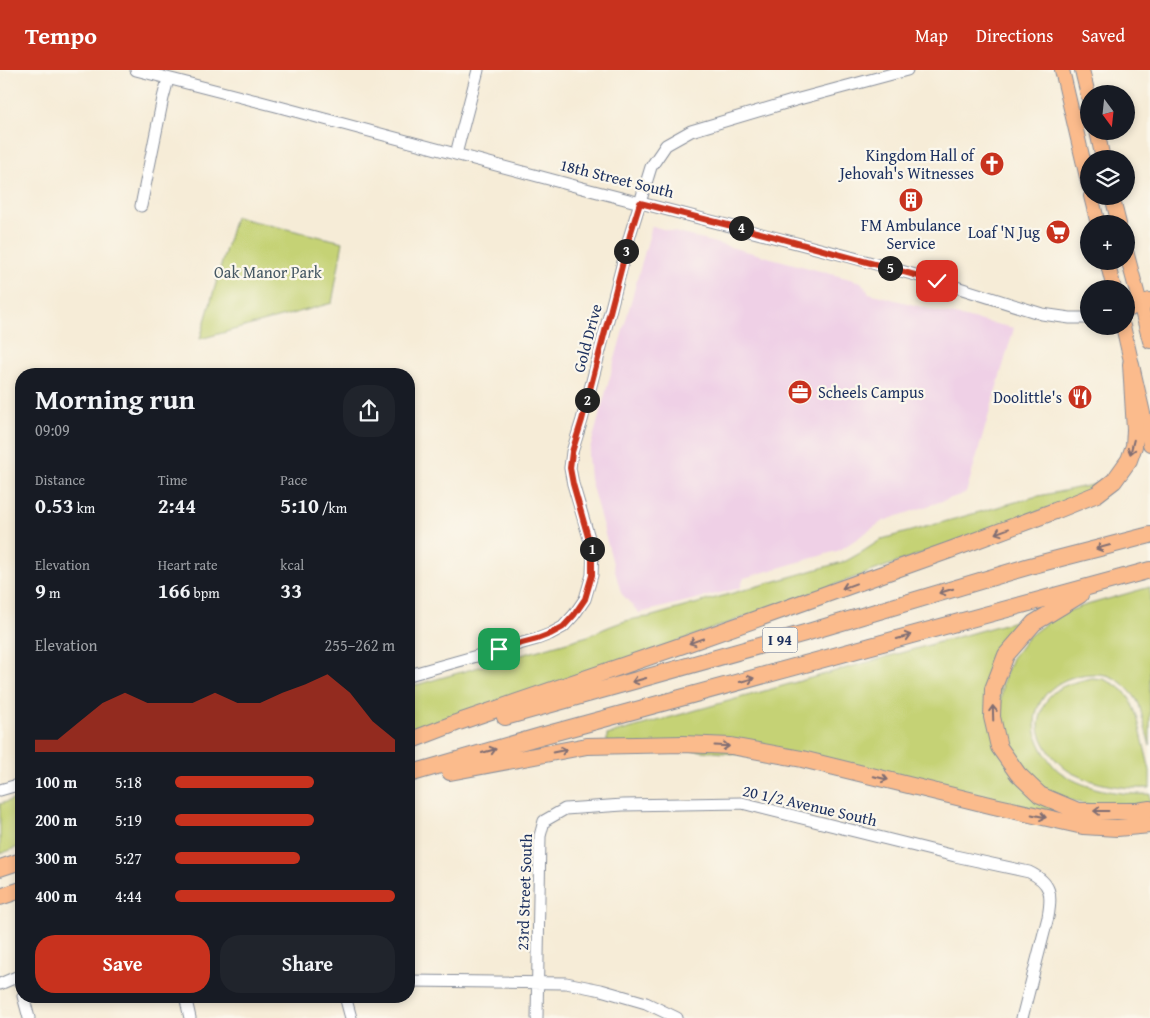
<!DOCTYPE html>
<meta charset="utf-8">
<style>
body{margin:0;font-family:"Gentium Book Plus",serif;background:#20242c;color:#f1f3f6;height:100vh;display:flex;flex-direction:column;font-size:19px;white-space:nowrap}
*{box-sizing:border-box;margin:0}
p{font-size:16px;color:#9ea1a6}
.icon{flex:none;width:28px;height:28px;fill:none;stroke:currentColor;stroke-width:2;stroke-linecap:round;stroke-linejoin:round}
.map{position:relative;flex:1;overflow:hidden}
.drawer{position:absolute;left:15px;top:298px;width:400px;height:635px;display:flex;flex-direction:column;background:#171b24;border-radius:20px;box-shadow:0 2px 8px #0003}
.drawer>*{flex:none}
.needle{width:32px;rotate:165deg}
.fabs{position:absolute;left:1080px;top:15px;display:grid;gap:10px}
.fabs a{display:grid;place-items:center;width:55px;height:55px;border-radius:50%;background:#171b24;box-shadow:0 2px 8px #0003;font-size:25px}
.pin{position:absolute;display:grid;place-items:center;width:42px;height:42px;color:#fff;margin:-21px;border-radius:10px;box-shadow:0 2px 8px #0006}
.km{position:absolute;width:25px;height:25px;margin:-12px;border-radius:50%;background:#222;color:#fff;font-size:14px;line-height:25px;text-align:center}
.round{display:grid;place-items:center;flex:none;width:52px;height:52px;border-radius:20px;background:#20242c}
.head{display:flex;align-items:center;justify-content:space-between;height:85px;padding:0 20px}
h1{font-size:28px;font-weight:700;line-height:38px}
.figures{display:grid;grid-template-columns:repeat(3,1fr);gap:8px;height:85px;padding:5px 20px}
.figures div{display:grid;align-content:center}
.figures b{font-size:21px;font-weight:700}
.figures small{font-size:14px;font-weight:400}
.figures p{font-size:14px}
.chart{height:140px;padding:10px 20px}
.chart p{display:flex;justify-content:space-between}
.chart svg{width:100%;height:90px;margin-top:5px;fill:#c8321e;opacity:.7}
.cta{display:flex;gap:10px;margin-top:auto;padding:10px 20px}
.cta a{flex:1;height:58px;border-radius:20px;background:#c8321e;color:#fff;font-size:20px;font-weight:700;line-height:58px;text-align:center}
.cta a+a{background:#20242c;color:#f1f3f6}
ul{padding:0 20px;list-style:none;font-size:16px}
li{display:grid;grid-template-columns:80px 60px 1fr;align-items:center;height:38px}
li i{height:12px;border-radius:6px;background:#c8321e}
header{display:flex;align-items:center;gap:30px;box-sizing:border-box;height:70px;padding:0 25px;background:#c8321e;color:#fff}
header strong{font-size:24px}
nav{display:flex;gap:28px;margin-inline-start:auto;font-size:18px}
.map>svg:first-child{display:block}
.built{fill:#efd0e6}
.green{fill:#c5d274;stroke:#708069}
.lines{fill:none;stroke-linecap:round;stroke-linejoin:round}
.minor-casing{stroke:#888e9a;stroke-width:13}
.major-casing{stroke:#888e9a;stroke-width:16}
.highway-casing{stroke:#888e9a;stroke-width:18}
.minor{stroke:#fff;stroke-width:11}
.major{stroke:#fbbb8c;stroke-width:14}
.highway{stroke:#fbbb8c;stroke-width:16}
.oneway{stroke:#806e73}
.route-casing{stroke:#fff;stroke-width:10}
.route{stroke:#c8321e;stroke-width:6}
.labels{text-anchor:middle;stroke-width:4.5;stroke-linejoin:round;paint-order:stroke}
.shield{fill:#fbf7ec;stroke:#5e6b89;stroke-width:1}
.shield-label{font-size:15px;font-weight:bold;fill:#1b2f5e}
.poi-label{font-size:16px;fill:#1b2f5e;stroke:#fbf7ec;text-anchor:end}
.street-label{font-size:16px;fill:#1b2f5e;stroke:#fbf7ec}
.park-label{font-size:16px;fill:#465864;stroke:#fbf7ec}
</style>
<header>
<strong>Tempo</strong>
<nav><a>Map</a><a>Directions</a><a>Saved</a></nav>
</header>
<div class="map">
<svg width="1150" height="948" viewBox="0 0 1150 948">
<rect width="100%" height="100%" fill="#fbf7ec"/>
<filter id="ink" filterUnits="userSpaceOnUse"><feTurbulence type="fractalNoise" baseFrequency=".02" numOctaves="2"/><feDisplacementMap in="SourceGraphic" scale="10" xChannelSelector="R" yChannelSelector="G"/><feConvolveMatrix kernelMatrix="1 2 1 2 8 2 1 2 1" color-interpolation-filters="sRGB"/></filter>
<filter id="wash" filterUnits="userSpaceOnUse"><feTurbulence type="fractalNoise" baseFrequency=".0096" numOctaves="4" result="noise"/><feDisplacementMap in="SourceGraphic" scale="20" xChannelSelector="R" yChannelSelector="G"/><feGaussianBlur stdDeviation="1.12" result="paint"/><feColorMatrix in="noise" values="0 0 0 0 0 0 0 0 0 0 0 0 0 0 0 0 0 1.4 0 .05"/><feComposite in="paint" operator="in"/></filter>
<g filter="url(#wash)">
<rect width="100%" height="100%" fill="#f6ecd7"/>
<path class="built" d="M 652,156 L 861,212 L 869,223 L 937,241 L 1014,258 L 966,423 L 883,451 L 840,480 L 744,508 L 740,518 L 639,543 L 621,523 L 590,409 L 588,386 Z"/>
<path class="green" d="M 235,147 L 343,172 L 332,233 L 200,269 Z
M 1097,414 L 1095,421 L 548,618 L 409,660 L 409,617 L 588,566 C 608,557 627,548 649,547 L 846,491 L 862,482 L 882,469 L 1034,427 Z
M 1150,517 L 1150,676 C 1147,666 1145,656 1142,646 C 1141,642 1140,636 1138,632 C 1134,624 1121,611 1114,608 C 1109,605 1101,604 1096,604 C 1050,603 1018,642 1045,684 C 1050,692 1055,699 1063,704 C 1087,720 1121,725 1150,724 L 1150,735 L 1086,735 L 1055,725 L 1037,713 L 1021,696 L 1012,682 L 1004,663 L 1001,644 L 1001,629 L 1003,611 L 1012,588 L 1028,567 L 1057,545 L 1080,537 Z
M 1015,551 L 1020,557 L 1002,582 L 996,679 L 1062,741 L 1060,746 L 852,695 L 607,672 L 607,665 Z
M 1092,608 L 1103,609 L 1114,614 L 1123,620 L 1130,629 L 1137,646 L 1150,701 L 1150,718 C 1123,719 1096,715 1072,703 C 1057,695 1038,671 1039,654 C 1040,647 1042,641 1044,635 C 1045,634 1047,630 1048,628 C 1058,615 1076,612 1092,608 Z
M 21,727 L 21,776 L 0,784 L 0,734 Z"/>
</g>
<g filter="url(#ink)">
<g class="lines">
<defs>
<path id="minor" d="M 136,0 L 276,36 L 590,120 L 847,186 L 937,211 L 1042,244 L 1070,248 L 1089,248
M 456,84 L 478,0
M 141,136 L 163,28 L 168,9
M 409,605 L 537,569 L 550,564 L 563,557 L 574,545 L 585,529 L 592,505 L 593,481 L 573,414 L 570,398 L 572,382 L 582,350 L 630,165 L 651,97 L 666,75 L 691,61 L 799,29 L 907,0
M 0,720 L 21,714
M 409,911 L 566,913 L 601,920 L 646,933 L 677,948
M 0,914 L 21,905
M 23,926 L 29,948
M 185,926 L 190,948
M 345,926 L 351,948
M 537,948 L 540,766 L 544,751 L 565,739 L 623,735 L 742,733 L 955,786 L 1029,802 C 1052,813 1052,825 1048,847 L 1022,948"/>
<path id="major" d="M 1062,0 L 1089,116
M 1082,0 L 1089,29
M 1097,61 L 1103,89
M 1091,126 L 1098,154
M 1112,126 L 1119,154
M 1126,181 L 1150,271
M 1107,191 L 1114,219
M 1126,241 L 1140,234
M 1123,256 L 1150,374"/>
<path id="highway" d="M 1140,234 L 1150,231
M 1080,525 L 1034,553 L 1006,585 L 993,619 L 992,647 L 999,677 L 1018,704 L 1040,725 L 1078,741 L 1137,741 L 1150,739
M 505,647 L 805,563 L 1030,496 L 1150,465
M 409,671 L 456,653 L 689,573 L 950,480 L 1055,441 L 1097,424 L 1114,411 L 1129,390 L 1134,376 L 1135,360 L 1131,294
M 450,702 L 587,676 L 683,674 L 731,676 L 802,689 L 994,736 L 1083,756 L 1117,758 L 1150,755
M 409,704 L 541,666 L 1150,500
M 0,798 L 21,791
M 0,827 L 21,820"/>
</defs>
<use href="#minor" class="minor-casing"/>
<use href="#major" class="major-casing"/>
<use href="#highway" class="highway-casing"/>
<use href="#minor" class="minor"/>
<use href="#major" class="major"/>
<use href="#highway" class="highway"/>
</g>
<defs><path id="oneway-shaft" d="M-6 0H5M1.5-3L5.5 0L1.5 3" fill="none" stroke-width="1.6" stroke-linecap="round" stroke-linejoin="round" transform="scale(1.25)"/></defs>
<g class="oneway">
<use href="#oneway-shaft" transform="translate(1132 377) rotate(104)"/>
<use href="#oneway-shaft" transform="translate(1002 461) rotate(160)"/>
<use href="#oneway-shaft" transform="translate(1103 477) rotate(165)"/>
<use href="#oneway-shaft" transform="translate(849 516) rotate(160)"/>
<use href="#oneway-shaft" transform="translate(946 521) rotate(163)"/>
<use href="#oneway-shaft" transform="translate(904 567) rotate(-15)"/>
<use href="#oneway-shaft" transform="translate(696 571) rotate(160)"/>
<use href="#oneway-shaft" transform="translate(639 610) rotate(164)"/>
<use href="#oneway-shaft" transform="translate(747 610) rotate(-15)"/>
<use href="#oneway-shaft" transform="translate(993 643) rotate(-92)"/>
<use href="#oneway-shaft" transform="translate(722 676) rotate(3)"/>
<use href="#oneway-shaft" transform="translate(489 681) rotate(-16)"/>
<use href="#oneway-shaft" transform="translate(560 681) rotate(-11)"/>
<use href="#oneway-shaft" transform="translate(881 708) rotate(14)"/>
<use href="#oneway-shaft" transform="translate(1101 741) rotate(180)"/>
<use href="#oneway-shaft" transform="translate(1039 746) rotate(12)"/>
</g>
</g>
<g class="lines" filter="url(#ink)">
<defs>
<path id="route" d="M 499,579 L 537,569 L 550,564 L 563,557 L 574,545 L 585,529 L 592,505 L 592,481 L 573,414 L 570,398 L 572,382 L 582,350 L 630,165 L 640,133 L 764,164 L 937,211"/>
</defs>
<use href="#route" class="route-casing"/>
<use href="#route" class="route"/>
</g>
<defs>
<symbol id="church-disc" viewBox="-11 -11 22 22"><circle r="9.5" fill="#c8321e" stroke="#fbf7ec"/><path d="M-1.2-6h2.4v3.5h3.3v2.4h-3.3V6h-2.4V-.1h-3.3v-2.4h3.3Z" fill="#fff"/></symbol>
<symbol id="building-disc" viewBox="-11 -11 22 22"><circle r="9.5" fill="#c8321e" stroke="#fbf7ec"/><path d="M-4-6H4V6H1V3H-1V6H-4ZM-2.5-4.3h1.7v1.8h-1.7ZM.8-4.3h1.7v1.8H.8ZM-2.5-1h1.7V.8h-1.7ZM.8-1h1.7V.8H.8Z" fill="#fff"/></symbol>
<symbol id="supermarket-disc" viewBox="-11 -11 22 22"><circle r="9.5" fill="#c8321e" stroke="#fbf7ec"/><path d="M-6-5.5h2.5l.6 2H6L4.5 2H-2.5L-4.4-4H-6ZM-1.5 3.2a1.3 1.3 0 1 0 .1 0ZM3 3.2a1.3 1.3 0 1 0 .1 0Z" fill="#fff"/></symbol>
<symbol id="office-disc" viewBox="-11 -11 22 22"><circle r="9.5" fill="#c8321e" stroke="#fbf7ec"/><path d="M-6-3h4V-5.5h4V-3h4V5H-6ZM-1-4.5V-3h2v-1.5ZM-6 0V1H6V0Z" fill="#fff"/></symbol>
<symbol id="restaurant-disc" viewBox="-11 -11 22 22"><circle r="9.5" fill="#c8321e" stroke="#fbf7ec"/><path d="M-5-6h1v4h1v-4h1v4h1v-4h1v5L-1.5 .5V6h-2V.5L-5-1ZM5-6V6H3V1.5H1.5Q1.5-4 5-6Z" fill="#fff"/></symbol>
</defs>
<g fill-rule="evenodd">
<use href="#church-disc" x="978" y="80" width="28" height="28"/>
<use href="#building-disc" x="897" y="116" width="28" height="28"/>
<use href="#supermarket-disc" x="1044" y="148" width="28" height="28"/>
<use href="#office-disc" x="786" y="308" width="28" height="28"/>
<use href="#restaurant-disc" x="1066" y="313" width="28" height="28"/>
</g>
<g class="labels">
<rect class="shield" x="762.5" y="557.5" width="35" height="25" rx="4"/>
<g class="shield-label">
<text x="780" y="575">I 94</text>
</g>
<g class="poi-label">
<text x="974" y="91">Kingdom Hall of<tspan x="974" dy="18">Jehovah's Witnesses</tspan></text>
<text x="911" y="161" text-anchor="middle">FM Ambulance<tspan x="911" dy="18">Service</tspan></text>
<text x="1040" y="168">Loaf 'N Jug</text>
<text x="818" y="328" text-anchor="start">Scheels Campus</text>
<text x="1062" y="333">Doolittle's</text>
</g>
<g class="street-label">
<text transform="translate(617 108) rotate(14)" y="6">18th Street South</text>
<text transform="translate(587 268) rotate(-75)" y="6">Gold Drive</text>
<text transform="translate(810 735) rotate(13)" y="6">20 1/2 Avenue South</text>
<text transform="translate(524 822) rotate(-88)" y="6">23rd Street South</text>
</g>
<g class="park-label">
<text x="268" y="208">Oak Manor Park</text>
</g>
</g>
</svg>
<div class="fabs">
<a><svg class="needle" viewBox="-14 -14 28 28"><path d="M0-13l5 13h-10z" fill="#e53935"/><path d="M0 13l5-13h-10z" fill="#9ea1a6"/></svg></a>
<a><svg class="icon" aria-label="layers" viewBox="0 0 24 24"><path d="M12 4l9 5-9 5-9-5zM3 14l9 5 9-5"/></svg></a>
<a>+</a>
<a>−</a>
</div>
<div class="pin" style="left:499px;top:579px;background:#1e9e55"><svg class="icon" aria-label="arrive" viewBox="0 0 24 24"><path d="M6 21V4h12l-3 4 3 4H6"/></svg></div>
<div class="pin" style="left:937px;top:211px;background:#d93025"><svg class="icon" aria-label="check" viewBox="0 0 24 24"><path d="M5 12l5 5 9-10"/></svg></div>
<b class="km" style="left:592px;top:479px">1</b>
<b class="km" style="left:587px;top:330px">2</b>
<b class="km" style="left:626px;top:181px">3</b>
<b class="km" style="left:741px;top:158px">4</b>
<b class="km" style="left:890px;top:198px">5</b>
<section class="drawer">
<div class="head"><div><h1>Morning run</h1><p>09:09</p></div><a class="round"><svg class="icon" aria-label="share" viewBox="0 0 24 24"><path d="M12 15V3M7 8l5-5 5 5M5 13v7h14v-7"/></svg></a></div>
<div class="figures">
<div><p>Distance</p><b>0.53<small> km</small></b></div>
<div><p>Time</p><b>2:44</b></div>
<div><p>Pace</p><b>5:10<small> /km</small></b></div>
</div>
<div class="figures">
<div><p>Elevation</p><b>9<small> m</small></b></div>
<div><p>Heart rate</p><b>166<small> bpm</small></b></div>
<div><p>kcal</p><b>33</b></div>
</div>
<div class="chart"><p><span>Elevation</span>255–262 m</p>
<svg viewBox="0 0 160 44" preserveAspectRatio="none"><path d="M0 44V38L10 38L20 29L30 20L40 15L50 20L60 20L70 20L80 15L90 20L100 20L110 15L120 11L130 6L140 15L150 29L160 38V44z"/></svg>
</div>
<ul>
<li><b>100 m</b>5:18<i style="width:63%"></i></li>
<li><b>200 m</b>5:19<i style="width:63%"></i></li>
<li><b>300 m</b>5:27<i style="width:57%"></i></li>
<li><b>400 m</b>4:44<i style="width:100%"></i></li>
</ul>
<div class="cta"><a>Save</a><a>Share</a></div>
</section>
</div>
